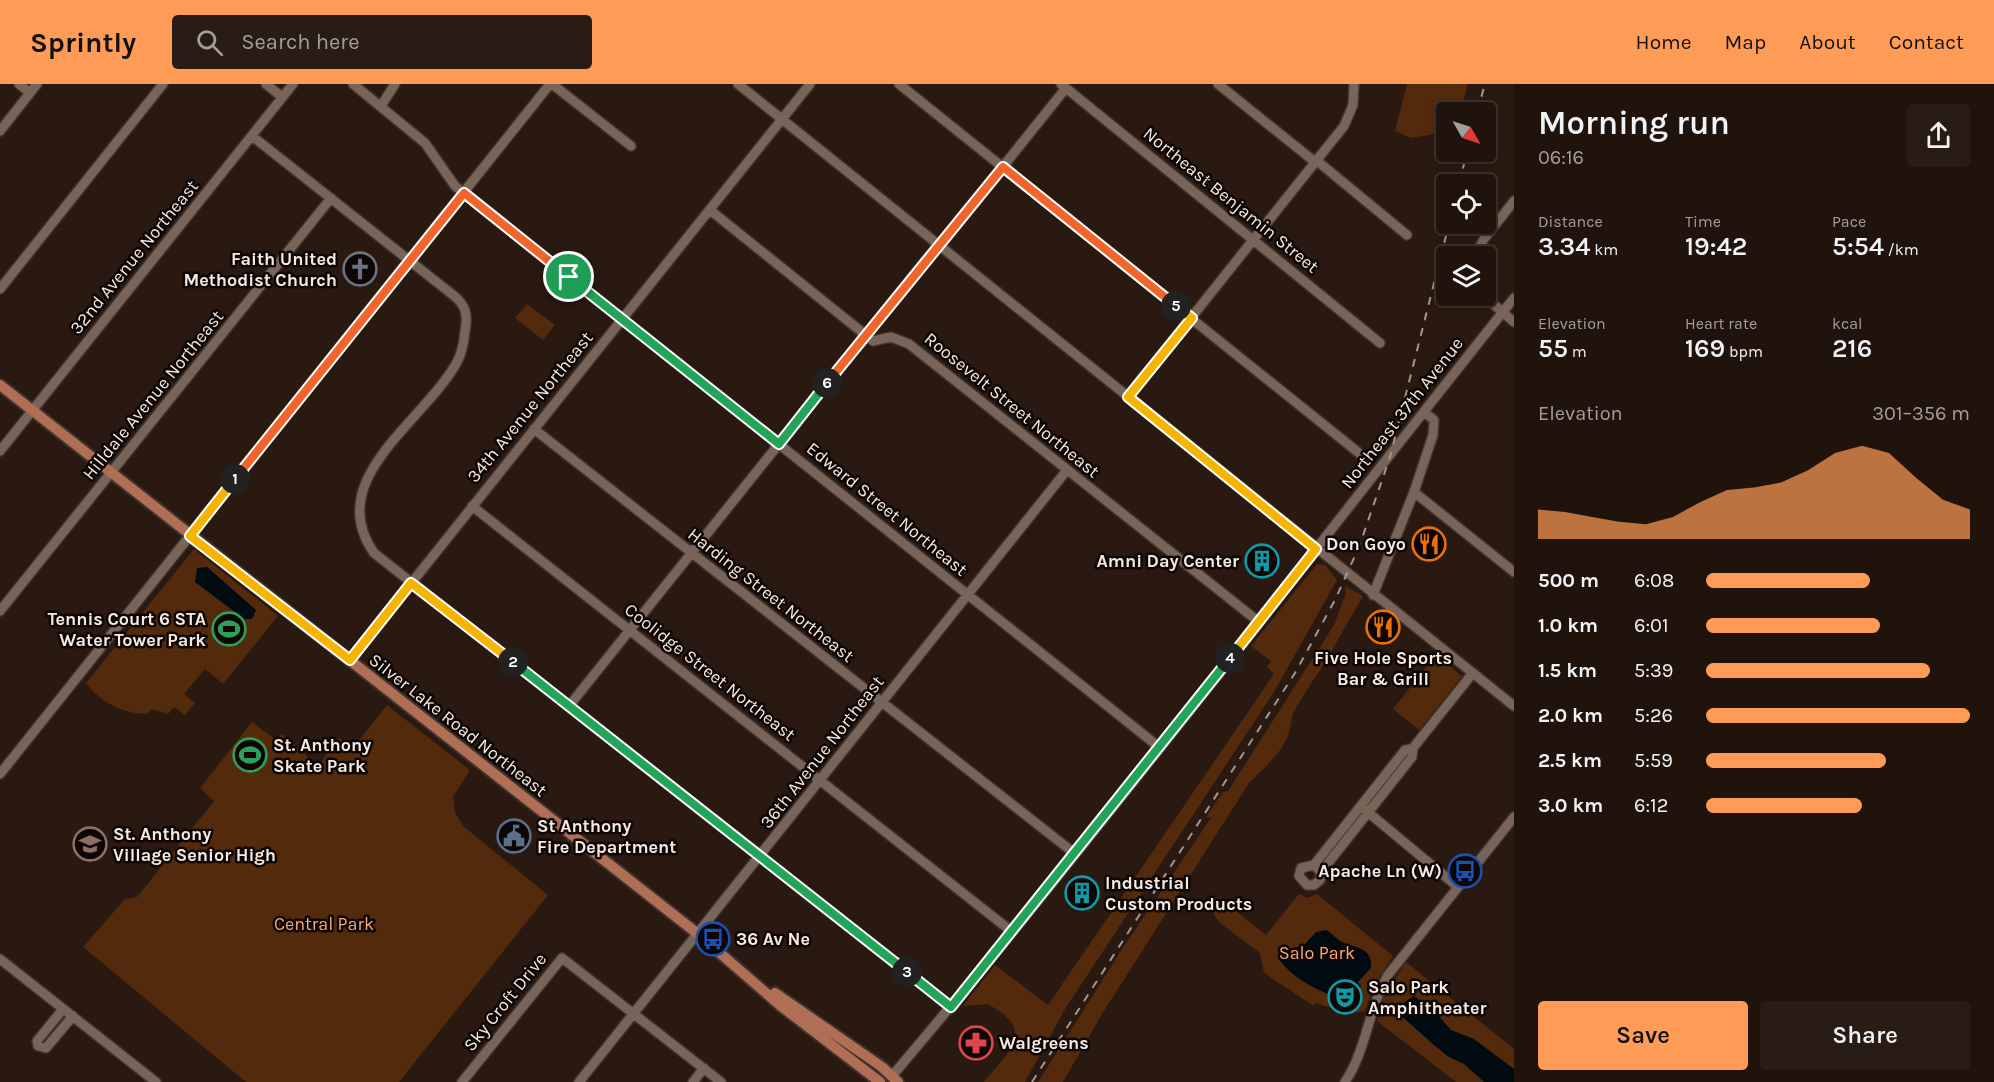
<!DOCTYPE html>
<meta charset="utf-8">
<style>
body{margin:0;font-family:Karla,sans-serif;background:#281c15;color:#f1f3f6;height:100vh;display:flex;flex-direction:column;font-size:22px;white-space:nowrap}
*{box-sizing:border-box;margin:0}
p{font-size:20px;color:#a29e9d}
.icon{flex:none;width:33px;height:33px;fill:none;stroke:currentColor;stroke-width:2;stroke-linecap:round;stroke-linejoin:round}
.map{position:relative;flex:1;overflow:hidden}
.panel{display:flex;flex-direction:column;background:#20130c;width:480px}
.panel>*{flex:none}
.needle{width:39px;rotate:129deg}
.tools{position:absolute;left:1436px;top:18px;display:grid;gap:12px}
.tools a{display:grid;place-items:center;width:60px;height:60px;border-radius:6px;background:#20130c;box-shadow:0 3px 9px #0003,0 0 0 2px #3d322d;font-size:30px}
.pin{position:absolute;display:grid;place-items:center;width:51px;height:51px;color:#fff;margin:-26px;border:3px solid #fff;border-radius:50%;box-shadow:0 2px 6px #0007}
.km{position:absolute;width:30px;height:30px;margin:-15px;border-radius:50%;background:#222;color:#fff;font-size:16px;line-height:30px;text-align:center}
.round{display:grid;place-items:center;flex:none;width:63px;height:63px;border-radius:6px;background:#281c15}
.summary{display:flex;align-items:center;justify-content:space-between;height:102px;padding:0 24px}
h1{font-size:33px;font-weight:600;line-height:45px}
.stats{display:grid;grid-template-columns:repeat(3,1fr);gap:9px;height:102px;padding:6px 24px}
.stats div{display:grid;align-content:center}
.stats b{font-size:26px;font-weight:600}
.stats small{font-size:16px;font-weight:400}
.stats p{font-size:16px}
.chart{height:168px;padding:12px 24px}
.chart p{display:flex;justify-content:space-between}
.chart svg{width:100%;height:108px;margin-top:6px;fill:#fe9c57;opacity:.7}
.cta{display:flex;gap:12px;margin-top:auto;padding:12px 24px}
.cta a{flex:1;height:69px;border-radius:6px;background:#fe9c57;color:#111;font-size:24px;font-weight:600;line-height:69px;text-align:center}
.cta a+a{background:#281c15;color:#f1f3f6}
ul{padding:0 24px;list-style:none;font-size:20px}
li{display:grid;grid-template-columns:96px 72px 1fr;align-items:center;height:45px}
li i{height:15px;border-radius:8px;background:#fe9c57}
header{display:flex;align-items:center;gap:36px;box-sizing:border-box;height:84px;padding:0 30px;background:#fe9c57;color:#111}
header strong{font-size:28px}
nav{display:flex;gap:33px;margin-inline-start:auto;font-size:21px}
.search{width:420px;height:54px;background:#281c15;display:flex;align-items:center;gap:15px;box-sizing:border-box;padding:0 21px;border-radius:6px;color:#a29e9d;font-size:22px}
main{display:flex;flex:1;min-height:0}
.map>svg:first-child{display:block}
.green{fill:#542a0d}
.water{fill:#010b12}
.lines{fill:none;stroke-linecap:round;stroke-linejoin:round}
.minor-casing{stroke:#3f332d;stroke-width:12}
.major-casing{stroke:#3f332d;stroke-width:14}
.minor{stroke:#796459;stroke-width:9}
.major{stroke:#b06f54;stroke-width:10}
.rail{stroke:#a59790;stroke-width:2;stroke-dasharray:8 8;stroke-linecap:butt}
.split-1-casing{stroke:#fff;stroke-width:12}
.split-2-casing{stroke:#fff;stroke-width:12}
.split-3-casing{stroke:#fff;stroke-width:12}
.split-4-casing{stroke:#fff;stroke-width:12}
.split-5-casing{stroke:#fff;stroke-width:12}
.split-6-casing{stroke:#fff;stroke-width:12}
.split-7-casing{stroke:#fff;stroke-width:12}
.split-1{stroke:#f0652b;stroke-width:8}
.split-2{stroke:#f5b400;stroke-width:8}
.split-3{stroke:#22a559;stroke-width:8}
.split-4{stroke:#22a559;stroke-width:8}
.split-5{stroke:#f5b400;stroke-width:8}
.split-6{stroke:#f0652b;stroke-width:8}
.split-7{stroke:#22a559;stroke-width:8}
.labels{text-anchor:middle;stroke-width:5;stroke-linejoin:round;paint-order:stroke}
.street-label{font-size:18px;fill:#f5e9e2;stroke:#0d0604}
.poi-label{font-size:18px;font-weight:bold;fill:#f5e9e2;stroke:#0d0604;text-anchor:start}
.park-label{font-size:18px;fill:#fca875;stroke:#0d0604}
</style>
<header>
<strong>Sprintly</strong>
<div class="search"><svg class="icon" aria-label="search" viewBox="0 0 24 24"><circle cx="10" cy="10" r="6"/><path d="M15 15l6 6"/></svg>Search here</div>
<nav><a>Home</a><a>Map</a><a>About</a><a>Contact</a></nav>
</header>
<main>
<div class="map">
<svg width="1514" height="998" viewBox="0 0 1514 998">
<rect width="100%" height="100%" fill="#2a1910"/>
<path class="green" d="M 1407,0 L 1468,0 L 1460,28 L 1446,28 L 1446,48 L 1411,54 L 1395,47 Z
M 527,220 L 555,241 L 543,256 L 515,234 Z
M 194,465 L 278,532 L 223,600 L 205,585 L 184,610 L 195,619 L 185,631 L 174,623 L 168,630 L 151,625 L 148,630 C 123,630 100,618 86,599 Z
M 1317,480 L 1325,481 L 1337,496 L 1274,608 L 1065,925 L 1025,998 L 984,998 C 1009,967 1038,946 987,920 L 963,922 L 995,881 L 1048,921 L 1274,590 L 1267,583 L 1271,577 L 1251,562 Z
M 1345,502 L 1363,512 L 1323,582 C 1319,587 1292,628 1292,633 C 1291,642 1289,651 1284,660 C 1275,675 1262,686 1249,699 L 1102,930 L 1063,998 L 1038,998 L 1124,862 L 1211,734 L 1206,733 L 1223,708 L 1228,707 L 1334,541 L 1346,509 Z
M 1436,571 L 1462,592 L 1419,646 L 1393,625 Z
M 387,621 L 470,686 L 453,713 L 455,728 L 463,742 L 548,811 L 399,998 L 246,998 L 83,863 L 125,815 L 137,813 L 214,717 L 200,704 L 252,638 L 276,656 L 282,650 L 318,682 L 339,654 L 353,664 Z
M 1299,810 L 1307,814 L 1317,810 L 1393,872 L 1373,903 L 1365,927 L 1349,929 L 1315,919 L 1314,922 L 1264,889 L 1260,869 L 1220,839 L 1207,820 L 1219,813 L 1266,851 Z
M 1406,878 L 1514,965 L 1514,998 L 1456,998 L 1377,937 L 1385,910 Z"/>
<path class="water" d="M 207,483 L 256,526 L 252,535 L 244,535 L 195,498 L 197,484 Z
M 1326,846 C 1332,849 1336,855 1342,858 C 1355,864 1373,863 1371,884 L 1358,898 L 1361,902 L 1357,908 L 1346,905 L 1336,913 C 1316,906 1289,892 1278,873 L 1281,866 L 1303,862 L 1316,848 Z
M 1414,912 L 1435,928 L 1451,946 L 1474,955 L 1514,985 L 1514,998 L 1484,998 L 1464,980 L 1449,973 L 1434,961 L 1398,929 L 1402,920 Z"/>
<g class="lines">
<defs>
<path id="minor" d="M 19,0 L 30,9
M 266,0 L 282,13
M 353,0 L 425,59 L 455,102 L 1159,663
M 552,0 L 631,62
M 738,0 L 1514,622
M 899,0 L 1364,373
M 1061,0 L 1380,259
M 1218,0 L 1315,78
M 381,22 L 395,0
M 0,47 L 37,0
M 252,52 L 453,211 C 466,221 468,231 465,247 C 464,258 462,269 457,278 C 425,337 322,395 374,469 L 951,923
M 1316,76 L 1407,151
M 710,126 L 873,257 L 891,253 L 909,260 L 1259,538
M 940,161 L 1066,4
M 1475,172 L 1484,155 L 1514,117
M 0,205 L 163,0
M 1484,212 L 1514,238
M 1128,313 L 1344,42 L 1353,21 L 1354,0
M 534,345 L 1074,769
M 0,367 L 293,0
M 1414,408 L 1514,488
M 472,422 L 1011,847
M 1373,511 L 1414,408 L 1433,351 L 1434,336 L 1424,328
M 0,527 L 331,114
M 350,576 L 810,0
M 569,622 L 939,160
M 0,690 L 550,0
M 1364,725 L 1458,803
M 1314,781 L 1321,788 L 1320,796 L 1314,801 L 1307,801 L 1299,792 L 1301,784 L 1314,781 L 1405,666 L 1413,664
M 1321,788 L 1412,673 L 1413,664 L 1472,590
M 0,875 L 156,998
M 63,925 L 37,957 L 38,962 L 46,964 L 73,932
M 892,992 C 1107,739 1307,473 1514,214
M 462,998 L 562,874 L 721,998
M 579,998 L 1067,386
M 693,998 L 704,984
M 1345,998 C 1367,965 1368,925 1388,891 L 1514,733"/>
<path id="major" d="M 0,301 L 698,850 L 781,922 L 880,998
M 775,909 L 882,983 L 898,998"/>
</defs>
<use href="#minor" class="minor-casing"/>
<use href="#major" class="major-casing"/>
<use href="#minor" class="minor"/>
<use href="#major" class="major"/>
<path class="rail" d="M 1477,28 L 1485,0
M 1459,100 L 1467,68
M 1032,998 L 1295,589 L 1335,516 L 1359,463 L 1390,373 L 1449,140"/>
</g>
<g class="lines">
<defs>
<path id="split-1" d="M 235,395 L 464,109 L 569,193"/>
<path id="split-2" d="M 235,395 L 190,452 L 350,576 L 411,499 L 513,578"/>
<path id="split-3" d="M 513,578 L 907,888"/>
<path id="split-4" d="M 907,888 L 951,923 L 1230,574"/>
<path id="split-5" d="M 1176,222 L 1192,234 L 1128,313 L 1316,465 L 1230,574"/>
<path id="split-6" d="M 827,299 L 1003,83 L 1176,222"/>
<path id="split-7" d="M 569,193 L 779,360 L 827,299"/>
</defs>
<use href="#split-1" class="split-1-casing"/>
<use href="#split-2" class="split-2-casing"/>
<use href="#split-3" class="split-3-casing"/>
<use href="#split-4" class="split-4-casing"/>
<use href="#split-5" class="split-5-casing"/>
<use href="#split-6" class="split-6-casing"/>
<use href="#split-7" class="split-7-casing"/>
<use href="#split-1" class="split-1"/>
<use href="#split-2" class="split-2"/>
<use href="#split-3" class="split-3"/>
<use href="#split-4" class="split-4"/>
<use href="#split-5" class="split-5"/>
<use href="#split-6" class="split-6"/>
<use href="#split-7" class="split-7"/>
</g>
<defs>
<symbol id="church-ring" viewBox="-11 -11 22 22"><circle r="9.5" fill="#0d0604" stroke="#6b7280" stroke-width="1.5"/><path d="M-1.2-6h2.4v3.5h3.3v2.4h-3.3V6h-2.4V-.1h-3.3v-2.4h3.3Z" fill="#6b7280"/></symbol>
<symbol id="restaurant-ring" viewBox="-11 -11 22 22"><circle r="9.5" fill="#0d0604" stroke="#e8710a" stroke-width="1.5"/><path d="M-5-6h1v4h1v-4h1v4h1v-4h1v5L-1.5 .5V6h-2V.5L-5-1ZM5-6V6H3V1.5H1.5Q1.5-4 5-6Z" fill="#e8710a"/></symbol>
<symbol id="building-ring" viewBox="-11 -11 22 22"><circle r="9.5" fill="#0d0604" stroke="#0f9aa8" stroke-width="1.5"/><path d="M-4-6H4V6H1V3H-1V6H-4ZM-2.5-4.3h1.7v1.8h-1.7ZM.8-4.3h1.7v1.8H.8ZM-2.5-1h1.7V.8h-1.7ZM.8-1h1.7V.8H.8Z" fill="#0f9aa8"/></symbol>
<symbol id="stadium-ring" viewBox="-11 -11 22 22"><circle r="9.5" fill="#0d0604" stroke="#2e9e5b" stroke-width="1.5"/><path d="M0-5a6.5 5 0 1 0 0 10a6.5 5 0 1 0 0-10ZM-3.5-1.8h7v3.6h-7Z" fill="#2e9e5b"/></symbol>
<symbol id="civic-ring" viewBox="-11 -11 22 22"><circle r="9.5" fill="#0d0604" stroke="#5c6f8a" stroke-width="1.5"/><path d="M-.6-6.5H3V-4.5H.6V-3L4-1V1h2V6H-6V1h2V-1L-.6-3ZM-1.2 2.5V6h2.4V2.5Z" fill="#5c6f8a"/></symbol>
<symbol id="school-ring" viewBox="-11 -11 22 22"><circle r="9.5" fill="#0d0604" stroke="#8d6e63" stroke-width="1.5"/><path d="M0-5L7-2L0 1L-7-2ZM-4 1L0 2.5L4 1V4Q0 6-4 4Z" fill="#8d6e63"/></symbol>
<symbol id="bus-ring" viewBox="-11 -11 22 22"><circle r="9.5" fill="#0d0604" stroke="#1a4fb4" stroke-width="1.5"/><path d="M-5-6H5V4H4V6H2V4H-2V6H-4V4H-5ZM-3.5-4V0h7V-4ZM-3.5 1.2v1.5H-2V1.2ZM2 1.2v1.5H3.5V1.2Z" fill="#1a4fb4"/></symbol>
<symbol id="theatre-ring" viewBox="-11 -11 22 22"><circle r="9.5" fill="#0d0604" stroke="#0f9aa8" stroke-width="1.5"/><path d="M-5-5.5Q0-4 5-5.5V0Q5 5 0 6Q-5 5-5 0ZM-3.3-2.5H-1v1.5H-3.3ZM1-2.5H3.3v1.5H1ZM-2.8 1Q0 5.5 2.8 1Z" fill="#0f9aa8"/></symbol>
<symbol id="pharmacy-ring" viewBox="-11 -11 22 22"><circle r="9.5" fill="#0d0604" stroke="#e0444e" stroke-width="1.5"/><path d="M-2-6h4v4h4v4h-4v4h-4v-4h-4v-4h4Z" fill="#e0444e"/></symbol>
</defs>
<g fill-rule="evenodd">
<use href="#church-ring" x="341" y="166" width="38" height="38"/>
<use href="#restaurant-ring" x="1410" y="441" width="38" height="38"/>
<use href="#building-ring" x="1243" y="458" width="38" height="38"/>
<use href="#restaurant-ring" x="1364" y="524" width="38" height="38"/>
<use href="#stadium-ring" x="210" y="526" width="38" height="38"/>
<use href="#stadium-ring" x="231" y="652" width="38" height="38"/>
<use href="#civic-ring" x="495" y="733" width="38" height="38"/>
<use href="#school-ring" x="71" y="741" width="38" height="38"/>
<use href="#bus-ring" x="1446" y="768" width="38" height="38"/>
<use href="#building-ring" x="1063" y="790" width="38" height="38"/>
<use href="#bus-ring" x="694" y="836" width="38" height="38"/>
<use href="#theatre-ring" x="1326" y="894" width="38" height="38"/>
<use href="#pharmacy-ring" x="957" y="940" width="38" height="38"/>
</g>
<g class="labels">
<g class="street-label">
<text transform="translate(1231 116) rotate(39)" y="6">Northeast Benjamin Street</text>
<text transform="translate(134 173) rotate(-51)" y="6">32nd Avenue Northeast</text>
<text transform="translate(153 311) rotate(-51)" y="6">Hilldale Avenue Northeast</text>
<text transform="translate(1012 321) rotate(39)" y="6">Roosevelt Street Northeast</text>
<text transform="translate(530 323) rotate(-51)" y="6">34th Avenue Northeast</text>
<text transform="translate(1402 329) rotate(-52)" y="6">Northeast 37th Avenue</text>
<text transform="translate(887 425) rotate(39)" y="6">Edward Street Northeast</text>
<text transform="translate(771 511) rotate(38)" y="6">Harding Street Northeast</text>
<text transform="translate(710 588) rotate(38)" y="6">Coolidge Street Northeast</text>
<text transform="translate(458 641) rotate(38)" y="6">Silver Lake Road Northeast</text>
<text transform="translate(822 668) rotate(-52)" y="6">36th Avenue Northeast</text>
<text transform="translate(505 918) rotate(-51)" y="6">Sky Croft Drive</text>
</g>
<g class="poi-label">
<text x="337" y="181" text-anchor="end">Faith United<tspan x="337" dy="21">Methodist Church</tspan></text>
<text x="1406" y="466" text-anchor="end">Don Goyo</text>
<text x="1239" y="483" text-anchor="end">Amni Day Center</text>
<text x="206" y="541" text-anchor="end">Tennis Court 6 STA<tspan x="206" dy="21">Water Tower Park</tspan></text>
<text x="1383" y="580" text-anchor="middle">Five Hole Sports<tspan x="1383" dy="21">Bar &amp; Grill</tspan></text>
<text x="273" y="667">St. Anthony<tspan x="273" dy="21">Skate Park</tspan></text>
<text x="537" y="748">St Anthony<tspan x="537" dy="21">Fire Department</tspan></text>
<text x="113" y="756">St. Anthony<tspan x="113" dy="21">Village Senior High</tspan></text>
<text x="1442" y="793" text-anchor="end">Apache Ln (W)</text>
<text x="1105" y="805">Industrial<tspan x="1105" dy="21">Custom Products</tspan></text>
<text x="736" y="861">36 Av Ne</text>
<text x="1368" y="909">Salo Park<tspan x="1368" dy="21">Amphitheater</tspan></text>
<text x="999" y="965">Walgreens</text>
</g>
<g class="park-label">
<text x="324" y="846">Central Park</text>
<text x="1317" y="875">Salo Park</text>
</g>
</g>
</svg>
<div class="tools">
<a><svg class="needle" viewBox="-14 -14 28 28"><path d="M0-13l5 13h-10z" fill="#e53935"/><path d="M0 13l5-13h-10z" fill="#a29e9d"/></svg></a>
<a><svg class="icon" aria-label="locate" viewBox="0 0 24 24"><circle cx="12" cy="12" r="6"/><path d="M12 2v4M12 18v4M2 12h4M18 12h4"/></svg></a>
<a><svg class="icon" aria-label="layers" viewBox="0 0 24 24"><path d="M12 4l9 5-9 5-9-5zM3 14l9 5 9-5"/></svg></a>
</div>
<div class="pin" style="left:569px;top:193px;background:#1e9e55"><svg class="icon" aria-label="arrive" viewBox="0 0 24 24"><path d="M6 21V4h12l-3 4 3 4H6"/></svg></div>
<b class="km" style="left:235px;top:395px">1</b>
<b class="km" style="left:513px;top:578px">2</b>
<b class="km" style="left:907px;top:888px">3</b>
<b class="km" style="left:1230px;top:574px">4</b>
<b class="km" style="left:1176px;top:222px">5</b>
<b class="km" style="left:827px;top:299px">6</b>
</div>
<section class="panel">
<div class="summary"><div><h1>Morning run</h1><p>06:16</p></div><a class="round"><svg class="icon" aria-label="share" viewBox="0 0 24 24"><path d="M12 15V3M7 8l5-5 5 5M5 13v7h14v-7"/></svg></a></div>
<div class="stats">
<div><p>Distance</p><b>3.34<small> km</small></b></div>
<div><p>Time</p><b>19:42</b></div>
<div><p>Pace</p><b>5:54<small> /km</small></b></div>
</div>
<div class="stats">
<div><p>Elevation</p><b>55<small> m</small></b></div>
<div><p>Heart rate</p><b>169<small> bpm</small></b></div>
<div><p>kcal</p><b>216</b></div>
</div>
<div class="chart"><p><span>Elevation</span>301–356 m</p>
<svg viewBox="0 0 160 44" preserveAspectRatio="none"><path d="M0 44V32L10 33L20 35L30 37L40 38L50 35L60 29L70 24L80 23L90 21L100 16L110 9L120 6L130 9L140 19L150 28L160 32V44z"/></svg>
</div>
<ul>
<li><b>500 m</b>6:08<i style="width:62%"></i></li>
<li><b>1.0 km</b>6:01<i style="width:66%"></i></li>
<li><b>1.5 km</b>5:39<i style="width:85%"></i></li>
<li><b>2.0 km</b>5:26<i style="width:100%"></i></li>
<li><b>2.5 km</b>5:59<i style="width:68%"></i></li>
<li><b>3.0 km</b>6:12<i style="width:59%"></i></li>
</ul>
<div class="cta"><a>Save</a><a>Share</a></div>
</section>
</main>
